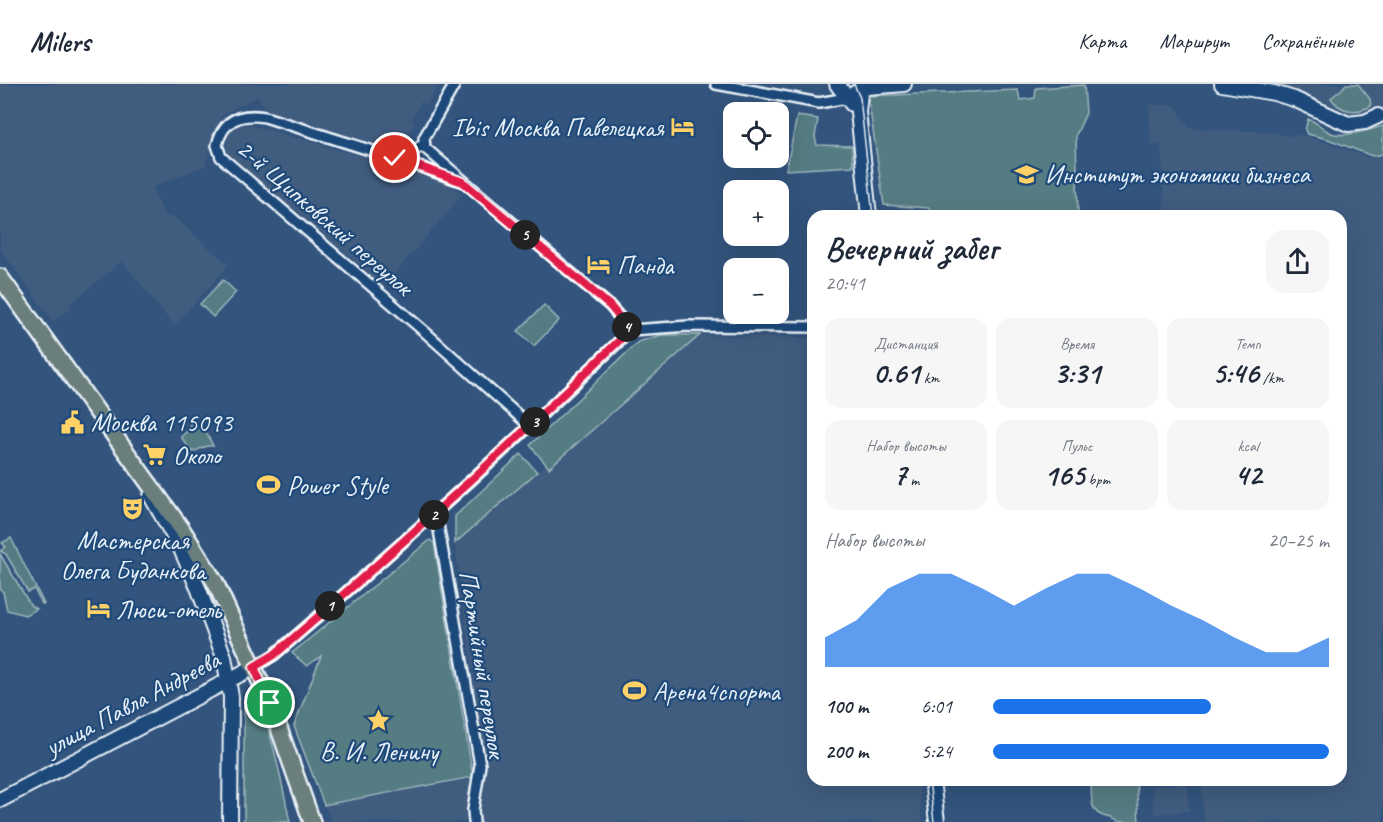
<!DOCTYPE html>
<html lang="ru">
<meta charset="utf-8">
<style>
body{margin:0;font-family:Caveat,sans-serif;background:#f6f6f7;color:#1f2937;height:100vh;display:flex;flex-direction:column;font-size:22px;white-space:nowrap}
*{box-sizing:border-box;margin:0}
p{font-size:20px;color:#747a83}
.icon{flex:none;width:33px;height:33px;fill:none;stroke:currentColor;stroke-width:2;stroke-linecap:round;stroke-linejoin:round}
.map{position:relative;flex:1;overflow:hidden}
.details{position:absolute;left:807px;top:126px;width:540px;height:576px;display:flex;flex-direction:column;background:#fff;border-radius:18px;box-shadow:0 6px 24px #0002}
.details>*{flex:none}
.buttons{position:absolute;left:723px;top:18px;display:grid;gap:12px}
.buttons a{display:grid;place-items:center;width:66px;height:66px;border-radius:12px;background:#fff;box-shadow:0 6px 24px #0002;font-size:30px}
.pin{position:absolute;display:grid;place-items:center;width:51px;height:51px;color:#fff;margin:-26px;border:3px solid #fff;border-radius:50%;box-shadow:0 2px 6px #0007}
.km{position:absolute;width:30px;height:30px;margin:-15px;border-radius:50%;background:#222;color:#fff;font-size:16px;line-height:30px;text-align:center}
.round{display:grid;place-items:center;flex:none;width:63px;height:63px;border-radius:18px;background:#f6f6f7}
.summary{display:flex;align-items:center;justify-content:space-between;height:102px;padding:0 18px}
h1{font-size:33px;font-weight:700;line-height:45px}
.metrics{display:grid;grid-template-columns:repeat(3,1fr);gap:9px;height:102px;padding:6px 18px}
.metrics div{display:grid;align-content:center;border-radius:15px;background:#f6f6f7;text-align:center}
.metrics b{font-size:30px;font-weight:700}
.metrics small{font-size:16px;font-weight:400}
.metrics p{font-size:16px}
.chart{height:168px;padding:12px 18px}
.chart p{display:flex;justify-content:space-between}
.chart svg{width:100%;height:108px;margin-top:6px;fill:#1a73e8;opacity:.7}
ul{padding:0 18px;list-style:none;font-size:20px}
li{display:grid;grid-template-columns:96px 72px 1fr;align-items:center;height:45px}
li i{height:15px;border-radius:8px;background:#1a73e8}
header{display:flex;align-items:center;gap:36px;box-sizing:border-box;height:84px;padding:0 30px;background:#fff;border-bottom:2px solid #e0e1e3}
header strong{font-size:28px}
nav{display:flex;gap:33px;margin-inline-start:auto;font-size:21px}
.map>svg:first-child{display:block}
.built{fill:#415c7f}
.green{fill:#547c82;stroke:#9eb6bd;stroke-width:1.5}
.lines{fill:none;stroke-linecap:round;stroke-linejoin:round}
.street-casing{stroke:#e8f1f8;stroke-width:14}
.secondary-casing{stroke:#e8f1f8;stroke-width:18}
.primary-casing{stroke:#e8f1f8;stroke-width:20}
.street{stroke:#1f4a7a;stroke-width:9}
.secondary{stroke:#1f4a7a;stroke-width:14}
.primary{stroke:#6b7f7c;stroke-width:15}
.tram{stroke:#e8f1f8;stroke-width:1.5}
.route-casing{stroke:#fff;stroke-width:12}
.route{stroke:#e11d48;stroke-width:8}
.labels{text-anchor:middle;stroke-width:4.5;stroke-linejoin:round;paint-order:stroke}
.poi-label{font-size:26px;fill:#e8f1f8;stroke:#1f4a7a;text-anchor:start}
.street-label{font-size:26px;fill:#e8f1f8;stroke:#1f4a7a}
</style>
<header>
<strong>Milers</strong>
<nav><a>Карта</a><a>Маршрут</a><a>Сохранённые</a></nav>
</header>
<div class="map">
<svg width="1383" height="738" viewBox="0 0 1383 738">
<rect width="100%" height="100%" fill="#33547d"/>
<filter id="ink" filterUnits="userSpaceOnUse"><feTurbulence type="fractalNoise" baseFrequency=".0167" numOctaves="2"/><feDisplacementMap in="SourceGraphic" scale="12" xChannelSelector="R" yChannelSelector="G"/><feConvolveMatrix kernelMatrix="1 2 1 2 8 2 1 2 1" color-interpolation-filters="sRGB"/></filter>
<g filter="url(#ink)">
<path class="built" d="M 0,0 L 439,0 L 427,21 L 421,18 L 411,36 L 415,38 L 398,69 L 385,61 L 383,63 L 266,26 L 258,12 L 221,32 L 205,82 L 153,103 L 156,115 L 166,132 L 173,132 L 229,181 L 174,242 L 122,177 L 69,221 L 71,224 L 53,237 L 0,165 Z
M 1261,0 L 1383,0 L 1383,24 L 1367,31 L 1348,32 L 1299,10 Z
M 1149,21 L 1175,21 L 1190,44 L 1270,48 L 1290,52 L 1300,50 L 1370,74 L 1383,72 L 1383,738 L 1204,738 L 1201,696 L 1341,696 L 1341,132 L 1165,132 L 1161,61 L 1151,60 Z
M 247,40 L 435,93 L 461,108 L 459,115 L 384,202 L 227,69 L 225,66 L 228,56 L 225,53 L 228,49 L 239,41 Z
M 700,251 L 813,254 L 813,696 L 918,696 L 922,738 L 331,738 L 324,721 L 487,692 L 455,459 L 546,380 L 549,384 Z
M 1187,699 L 1189,727 L 1154,730 L 1152,702 Z"/>
<path class="green" d="M 1346,0 L 1358,0 L 1370,15 L 1371,22 C 1357,30 1340,28 1331,14 L 1342,5 Z
M 1084,1 L 1086,29 L 1076,51 L 1078,132 L 931,132 L 929,124 L 884,121 L 868,12 L 1018,6 L 1020,16 L 1035,14 L 1036,4 Z
M 797,32 L 818,35 L 815,53 L 817,61 L 852,62 L 853,82 L 786,86 Z
M 1308,35 C 1317,38 1322,44 1329,48 C 1342,55 1370,46 1383,42 L 1383,70 L 1372,72 L 1328,55 L 1307,50 L 1305,46 Z
M 223,196 L 236,208 L 213,233 L 200,220 Z
M 544,221 L 559,236 L 534,262 L 518,247 Z
M 661,251 L 700,251 L 549,384 L 530,361 L 638,258 Z
M 194,338 L 207,350 L 213,362 C 205,360 199,367 192,368 L 181,353 L 189,345 L 190,339 Z
M 521,370 L 537,388 L 455,459 L 455,432 Z
M 11,454 L 44,520 L 42,520 L 34,505 L 28,508 L 6,470 L 0,467 L 6,463 L 2,459 Z
M 430,456 L 434,459 L 473,693 L 324,721 L 294,642 L 321,572 L 307,582 L 292,569 Z
M 0,470 L 31,522 L 37,525 L 25,531 L 7,526 L 3,508 L 0,505 Z
M 255,616 C 269,629 285,715 290,738 L 244,738 L 244,623 L 248,618 Z
M 1091,696 L 1136,696 L 1139,738 L 1118,738 C 1112,733 1106,734 1099,730 C 1089,724 1092,706 1091,696 Z"/>
<g class="lines">
<defs>
<path id="street" d="M 455,0 L 424,54 L 425,64 L 610,222 L 631,246
M 716,0 L 819,19 L 846,14
M 395,74 L 408,71 L 424,60
M 463,98 L 395,74 L 265,33 C 241,29 223,35 217,61 L 221,73 L 425,248 L 530,342
M 631,246 L 689,242 L 813,243
M 436,429 L 480,681 L 473,726 L 474,738
M 254,583 L 274,571 C 396,466 515,358 631,246"/>
<path id="secondary" d="M 837,0 L 852,20
M 861,0 L 858,28 L 869,132
M 1222,0 L 1274,9 L 1294,15 L 1348,40 L 1365,38 L 1378,32
M 846,14 L 867,3 L 904,0
M 151,412 L 181,465 L 199,506 L 224,573 L 231,613 L 230,738
M 932,696 L 937,738
M 0,716 L 254,583"/>
<path id="primary" d="M 0,193 L 181,444 L 215,498 L 270,619 L 312,738"/>
</defs>
<use href="#street" class="street-casing"/>
<use href="#secondary" class="secondary-casing"/>
<use href="#primary" class="primary-casing"/>
<use href="#street" class="street"/>
<use href="#secondary" class="secondary"/>
<use href="#primary" class="primary"/>
<path class="tram" d="M 854,0 L 860,14 L 873,132
M 929,696 L 934,738"/>
</g>
</g>
<g class="lines" filter="url(#ink)">
<defs>
<path id="route" d="M 270,619 L 254,583 L 274,571 C 396,466 515,358 630,246 L 610,222 L 463,98 L 395,74"/>
</defs>
<use href="#route" class="route-casing"/>
<use href="#route" class="route"/>
</g>
<defs>
<symbol id="hotel-bare" viewBox="-9 -9 18 18"><path d="M-6-4.5h1.5V1H6V5H4.5V3h-9V5H-6ZM-4 0a1.8 1.8 0 1 1 3.6 0ZM.5 0V-2.5h3Q6-2.5 6 0Z" fill="#ffd166" stroke="#1f4a7a" stroke-width="2.5" paint-order="stroke"/></symbol>
<symbol id="university-bare" viewBox="-9 -9 18 18"><path d="M0-5L7-2L0 1L-7-2ZM-4 1L0 2.5L4 1V4Q0 6-4 4Z" fill="#ffd166" stroke="#1f4a7a" stroke-width="2.5" paint-order="stroke"/></symbol>
<symbol id="civic-bare" viewBox="-9 -9 18 18"><path d="M-.6-6.5H3V-4.5H.6V-3L4-1V1h2V6H-6V1h2V-1L-.6-3ZM-1.2 2.5V6h2.4V2.5Z" fill="#ffd166" stroke="#1f4a7a" stroke-width="2.5" paint-order="stroke"/></symbol>
<symbol id="supermarket-bare" viewBox="-9 -9 18 18"><path d="M-6-5.5h2.5l.6 2H6L4.5 2H-2.5L-4.4-4H-6ZM-1.5 3.2a1.3 1.3 0 1 0 .1 0ZM3 3.2a1.3 1.3 0 1 0 .1 0Z" fill="#ffd166" stroke="#1f4a7a" stroke-width="2.5" paint-order="stroke"/></symbol>
<symbol id="stadium-bare" viewBox="-9 -9 18 18"><path d="M0-5a6.5 5 0 1 0 0 10a6.5 5 0 1 0 0-10ZM-3.5-1.8h7v3.6h-7Z" fill="#ffd166" stroke="#1f4a7a" stroke-width="2.5" paint-order="stroke"/></symbol>
<symbol id="theatre-bare" viewBox="-9 -9 18 18"><path d="M-5-5.5Q0-4 5-5.5V0Q5 5 0 6Q-5 5-5 0ZM-3.3-2.5H-1v1.5H-3.3ZM1-2.5H3.3v1.5H1ZM-2.8 1Q0 5.5 2.8 1Z" fill="#ffd166" stroke="#1f4a7a" stroke-width="2.5" paint-order="stroke"/></symbol>
<symbol id="sight-bare" viewBox="-9 -9 18 18"><path d="M0-6L1.8-2.2L6-1.7L2.9 1.2L3.7 5.4L0 3.3L-3.7 5.4L-2.9 1.2L-6-1.7L-1.8-2.2Z" fill="#ffd166" stroke="#1f4a7a" stroke-width="2.5" paint-order="stroke"/></symbol>
</defs>
<g fill-rule="evenodd">
<use href="#hotel-bare" x="666" y="26" width="33" height="33"/>
<use href="#university-bare" x="1010" y="74" width="33" height="33"/>
<use href="#hotel-bare" x="582" y="164" width="33" height="33"/>
<use href="#civic-bare" x="56" y="322" width="33" height="33"/>
<use href="#supermarket-bare" x="138" y="354" width="33" height="33"/>
<use href="#stadium-bare" x="252" y="384" width="33" height="33"/>
<use href="#theatre-bare" x="116" y="408" width="33" height="33"/>
<use href="#hotel-bare" x="82" y="508" width="33" height="33"/>
<use href="#stadium-bare" x="618" y="590" width="33" height="33"/>
<use href="#sight-bare" x="362" y="620" width="33" height="33"/>
</g>
<g class="labels">
<g class="poi-label">
<text x="664" y="52" text-anchor="end">Ibis Москва Павелецкая</text>
<text x="1045" y="99">Институт экономики бизнеса</text>
<text x="617" y="190">Панда</text>
<text x="91" y="347">Москва 115093</text>
<text x="173" y="380">Около</text>
<text x="287" y="410">Power Style</text>
<text x="133" y="465" text-anchor="middle">Мастерская<tspan x="133" dy="30">Олега Буданкова</tspan></text>
<text x="116" y="534">Люси-отель</text>
<text x="653" y="616">Арена4спорта</text>
<text x="379" y="676" text-anchor="middle">В. И. Ленину</text>
</g>
<g class="street-label">
<text transform="translate(325 133) rotate(41)" y="9">2-й Щипковский переулок</text>
<text transform="translate(483 580) rotate(81)" y="9">Партийный переулок</text>
<text transform="translate(132 619) rotate(-28)" y="9">улица Павла Андреева</text>
</g>
</g>
</svg>
<div class="buttons">
<a><svg class="icon" aria-label="locate" viewBox="0 0 24 24"><circle cx="12" cy="12" r="6"/><path d="M12 2v4M12 18v4M2 12h4M18 12h4"/></svg></a>
<a>+</a>
<a>−</a>
</div>
<div class="pin" style="left:270px;top:619px;background:#1e9e55"><svg class="icon" aria-label="arrive" viewBox="0 0 24 24"><path d="M6 21V4h12l-3 4 3 4H6"/></svg></div>
<div class="pin" style="left:395px;top:74px;background:#d93025"><svg class="icon" aria-label="check" viewBox="0 0 24 24"><path d="M5 12l5 5 9-10"/></svg></div>
<b class="km" style="left:330px;top:522px">1</b>
<b class="km" style="left:434px;top:431px">2</b>
<b class="km" style="left:535px;top:338px">3</b>
<b class="km" style="left:627px;top:243px">4</b>
<b class="km" style="left:525px;top:151px">5</b>
<section class="details">
<div class="summary"><div><h1>Вечерний забег</h1><p>20:41</p></div><a class="round"><svg class="icon" aria-label="share" viewBox="0 0 24 24"><path d="M12 15V3M7 8l5-5 5 5M5 13v7h14v-7"/></svg></a></div>
<div class="metrics">
<div><p>Дистанция</p><b>0.61<small> km</small></b></div>
<div><p>Время</p><b>3:31</b></div>
<div><p>Темп</p><b>5:46<small> /km</small></b></div>
</div>
<div class="metrics">
<div><p>Набор высоты</p><b>7<small> m</small></b></div>
<div><p>Пульс</p><b>165<small> bpm</small></b></div>
<div><p>kcal</p><b>42</b></div>
</div>
<div class="chart"><p><span>Набор высоты</span>20–25 m</p>
<svg viewBox="0 0 160 44" preserveAspectRatio="none"><path d="M0 44V32L10 25L20 12L30 6L40 6L50 12L60 19L70 12L80 6L90 6L100 12L110 19L120 25L130 32L140 38L150 38L160 32V44z"/></svg>
</div>
<ul>
<li><b>100 m</b>6:01<i style="width:65%"></i></li>
<li><b>200 m</b>5:24<i style="width:100%"></i></li>
</ul>
</section>
</div>
